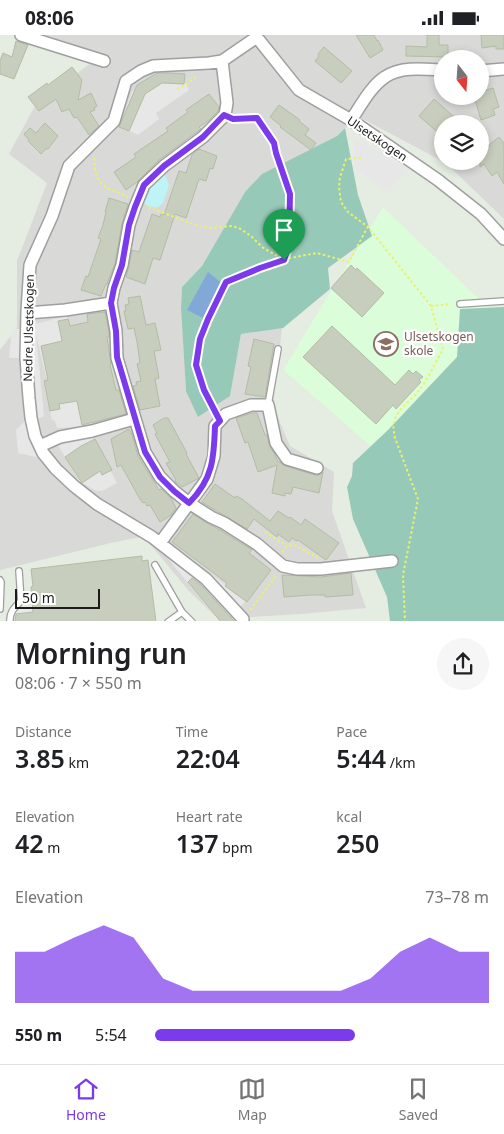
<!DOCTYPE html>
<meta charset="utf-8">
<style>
body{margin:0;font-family:"Noto Sans",sans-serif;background:#f6f6f6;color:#202124;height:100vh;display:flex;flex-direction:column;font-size:19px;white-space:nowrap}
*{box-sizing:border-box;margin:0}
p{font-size:16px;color:#757577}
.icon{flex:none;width:28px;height:28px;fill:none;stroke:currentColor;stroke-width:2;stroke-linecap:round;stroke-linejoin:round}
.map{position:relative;height:586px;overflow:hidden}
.panel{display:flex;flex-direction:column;background:#fff;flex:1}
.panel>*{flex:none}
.needle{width:32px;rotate:163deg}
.fabs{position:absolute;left:434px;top:15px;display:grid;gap:10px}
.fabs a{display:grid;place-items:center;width:55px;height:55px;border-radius:50%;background:#fff;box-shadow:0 2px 8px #0003;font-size:25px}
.scale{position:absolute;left:15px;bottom:12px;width:85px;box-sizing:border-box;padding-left:5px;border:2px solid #1b1b1b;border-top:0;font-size:14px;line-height:18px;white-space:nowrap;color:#1b1b1b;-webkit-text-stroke:4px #fff;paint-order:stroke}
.pin{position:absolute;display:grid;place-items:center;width:42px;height:42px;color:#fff;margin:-51px -21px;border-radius:50% 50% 50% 0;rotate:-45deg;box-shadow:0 0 5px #0007}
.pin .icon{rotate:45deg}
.round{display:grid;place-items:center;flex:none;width:52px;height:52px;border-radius:26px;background:#f6f6f6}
.overview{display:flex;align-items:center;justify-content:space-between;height:85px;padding:0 15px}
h1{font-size:28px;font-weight:600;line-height:38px}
.stats{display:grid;grid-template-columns:repeat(3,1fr);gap:8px;height:85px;padding:5px 15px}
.stats div{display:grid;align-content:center}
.stats b{font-size:25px;font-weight:600}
.stats small{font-size:14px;font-weight:400}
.stats p{font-size:14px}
.chart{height:140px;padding:10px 15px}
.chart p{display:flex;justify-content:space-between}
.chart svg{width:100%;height:90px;margin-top:5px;fill:#7c3aed;opacity:.7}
ul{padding:0 15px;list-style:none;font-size:16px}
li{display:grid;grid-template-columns:80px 60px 1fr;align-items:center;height:38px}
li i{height:12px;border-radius:6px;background:#7c3aed}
.status{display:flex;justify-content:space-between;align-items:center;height:35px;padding:0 25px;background:#fff;direction:ltr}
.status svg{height:14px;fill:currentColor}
.tab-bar{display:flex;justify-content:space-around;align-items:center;height:70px;border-top:1px solid #e0e0e0;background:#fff;font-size:14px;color:#757577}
.tab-bar a{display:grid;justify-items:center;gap:2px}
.tab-bar .current{color:#7c3aed}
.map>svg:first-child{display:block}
.residential{fill:#d9d9d8;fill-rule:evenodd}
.education{fill:#dbfdd9}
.forest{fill:#97c9b8}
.park{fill:#bef4f5}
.pitch{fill:#82a8d8}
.parking{fill:#e7e7e7}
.building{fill:#c8cebe;stroke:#b3bca4}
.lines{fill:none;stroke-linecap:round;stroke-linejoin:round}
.service-casing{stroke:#9f9f9f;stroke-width:8}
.minor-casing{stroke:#9f9f9f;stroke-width:14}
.path{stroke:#ebf16c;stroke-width:2;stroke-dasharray:2.5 2.5;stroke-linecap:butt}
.service{stroke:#fff;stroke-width:5.5}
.minor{stroke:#fff;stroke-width:11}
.route-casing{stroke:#fff;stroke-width:10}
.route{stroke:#7c3aed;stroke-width:6}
.labels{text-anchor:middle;stroke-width:4.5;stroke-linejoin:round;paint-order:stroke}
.street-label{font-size:12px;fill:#1b1b1b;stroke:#fff}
.education-label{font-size:12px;fill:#785e54;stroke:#fff;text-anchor:start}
</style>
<div class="status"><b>08:06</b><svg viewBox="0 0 49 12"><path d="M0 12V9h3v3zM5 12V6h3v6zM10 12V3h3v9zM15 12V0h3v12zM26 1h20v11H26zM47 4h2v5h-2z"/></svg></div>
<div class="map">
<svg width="504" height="587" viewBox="0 0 504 587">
<rect width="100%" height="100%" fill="#e5ece1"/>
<path class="residential" d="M 26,0 L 504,0 L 504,184 L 446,128 L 443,126 L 480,126 L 480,89 L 442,89 L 442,126 L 363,84 L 345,93 L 337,101 L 262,140 L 245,157 L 202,231 L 182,252 L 181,273 L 186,356 L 230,361 L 241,299 L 282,293 L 273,371 L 290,411 L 334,437 L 332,476 L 366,573 L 301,579 L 218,584 L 188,555 L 151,510 L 141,502 L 115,507 L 0,535 L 0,315 L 17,293 L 17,226 L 47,148 L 9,119 L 36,69 L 95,25 ZM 442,24 L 480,24 L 480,61 L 442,61 Z"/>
<path class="education" d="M 383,172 L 498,282 L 374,414 L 283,335 L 329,259 Z"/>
<path class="forest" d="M 345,93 L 358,160 L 372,201 L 328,233 L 330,254 L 283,293 L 241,299 L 230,361 L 198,382 L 186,356 L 181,273 L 182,252 L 202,231 L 245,157 L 262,139 L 337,101 Z
M 504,272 L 504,586 L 390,586 L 387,562 L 353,484 L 347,452 L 352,441 L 353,428 L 388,395 L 457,322 L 460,274 Z"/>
<path class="park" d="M 164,137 L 169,150 L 163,168 L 157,173 L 148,171 L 143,167 L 149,148 Z"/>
<path class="pitch" d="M 208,237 L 229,254 L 211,287 L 187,275 Z"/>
<path class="parking" d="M 159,38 L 181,39 L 189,55 L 156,78 L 159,84 L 138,100 L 120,91 L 132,57 L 142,48 Z
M 353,100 L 410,135 L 387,156 L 355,134 Z
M 67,281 L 77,335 L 46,342 L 36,299 L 44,381 L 34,386 L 37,396 L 40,423 L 18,418 L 16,395 L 24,387 L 20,323 L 9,323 L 12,294 L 36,294 L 35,289 Z
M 43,346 L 61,347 L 87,361 L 93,388 L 77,392 L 57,393 L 55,386 L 52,385 Z
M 92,400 L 117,448 L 102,456 L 96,456 L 79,446 L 58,410 Z
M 170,507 L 246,566 L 226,586 L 219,586 L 157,510 Z"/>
<path class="building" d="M 356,0 L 374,0 L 377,6 L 378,5 L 383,15 L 370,23 Z
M 427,0 L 439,0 L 439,10 L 448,10 L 448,22 L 406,21 L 406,11 L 427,12 Z
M 481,0 L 504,0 L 504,14 L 496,14 L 496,11 L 482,13 Z
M 16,6 L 28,10 L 14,44 L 0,39 L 0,26 L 3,18 L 12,22 Z
M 324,12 L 352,36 L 341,48 L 315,26 L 319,21 L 318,19 Z
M 72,32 L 82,45 L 78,65 L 91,58 L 97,71 L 94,73 L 95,75 L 90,77 L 99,91 L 89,100 L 77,82 L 74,83 L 69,74 L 62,77 L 56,64 L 39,76 L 28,62 L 47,48 L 48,50 Z
M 157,38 L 169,38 L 185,39 L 184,49 L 162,48 L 145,59 L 129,96 L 119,92 L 137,50 Z
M 493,53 L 499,72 L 493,74 L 495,80 L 481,85 L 474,61 L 480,61 L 480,57 Z
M 209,59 L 219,72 L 218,76 L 209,85 L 199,92 L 201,94 L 198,96 L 159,125 L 137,147 L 126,155 L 114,137 L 136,122 L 134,119 L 168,96 L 166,93 L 188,77 L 186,75 Z
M 434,64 L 462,89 L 442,89 L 442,101 L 419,81 Z
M 279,70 L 300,85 L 299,86 L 309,94 L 305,100 L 316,108 L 311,115 L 280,92 L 281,91 L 270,82 Z
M 45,88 L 58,101 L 48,114 L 46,114 L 41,119 L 28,106 L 29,105 L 24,99 L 30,93 L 36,98 Z
M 499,102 L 504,108 L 504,149 L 497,137 L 492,141 L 484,129 L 480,132 L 480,104 L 489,112 L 489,110 Z
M 199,114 L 217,121 L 213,134 L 210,133 L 206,146 L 199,144 L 186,183 L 175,179 L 160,225 L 153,223 L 145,249 L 126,242 L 129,231 L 132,215 L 139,217 L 152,179 L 160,182 L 161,179 L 164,180 L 179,136 L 186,138 L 192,120 Z
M 109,163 L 128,169 L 122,189 L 115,228 L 107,249 L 106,249 L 101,261 L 81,255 L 86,241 L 88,242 L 101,204 L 98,203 L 103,190 L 106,177 L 105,177 Z
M 351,230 L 356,235 L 357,233 L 384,258 L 362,282 L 331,253 Z
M 140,261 L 146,290 L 155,288 L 161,315 L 154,316 L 159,343 L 155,344 L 160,371 L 140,375 L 133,351 L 137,350 L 136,347 L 141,346 L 137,329 L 140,328 L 137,307 L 134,293 L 128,294 L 124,276 L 126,276 L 125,270 L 129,269 L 128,263 Z
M 105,277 L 109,297 L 109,302 L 107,302 L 111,329 L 110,330 L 116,355 L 119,355 L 126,379 L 82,390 L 77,366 L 59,369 L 60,374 L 50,376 L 44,346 L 48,345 L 41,311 L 62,306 L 58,286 L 68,284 L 70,291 L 88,287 L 87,279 Z
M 332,291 L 395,350 L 409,335 L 413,339 L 416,336 L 423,342 L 419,345 L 421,347 L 396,374 L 393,370 L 376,389 L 303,322 Z
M 254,304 L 274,309 L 265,362 L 245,359 L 251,332 L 248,331 Z
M 252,378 L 257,378 L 265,400 L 267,400 L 269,410 L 275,420 L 278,427 L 280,427 L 285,431 L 315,440 L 319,440 L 323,437 L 319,458 L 293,452 L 291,459 L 285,458 L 285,461 L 272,458 L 277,430 L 258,437 L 248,407 L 245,408 L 236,383 Z
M 164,383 L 168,383 L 187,418 L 186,419 L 199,443 L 182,452 L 175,446 L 176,445 L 166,428 L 170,427 L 155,399 L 157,398 L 153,390 Z
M 129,394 L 132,400 L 138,421 L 159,455 L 161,454 L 171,463 L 176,473 L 171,480 L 160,487 L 150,470 L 147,471 L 145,467 L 143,468 L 141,466 L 121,430 L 117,432 L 111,404 Z
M 95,404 L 112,435 L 102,440 L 100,436 L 82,448 L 65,422 L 81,411 Z
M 215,449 L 235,463 L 236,461 L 242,464 L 270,486 L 278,476 L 289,483 L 290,482 L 301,490 L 305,484 L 339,508 L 326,525 L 298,505 L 296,506 L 292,503 L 289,507 L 278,499 L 277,502 L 254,484 L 247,494 L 202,467 Z
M 193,479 L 207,488 L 220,495 L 252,515 L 249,518 L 271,535 L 247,567 L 225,551 L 227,548 L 172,507 Z
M 142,521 L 142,526 L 148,525 L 156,587 L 15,587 L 16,579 L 33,577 L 31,552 L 33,551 L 31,534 Z
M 351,538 L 353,560 L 325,562 L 325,560 L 311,560 L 284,562 L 282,540 L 321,542 Z
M 192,543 L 201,550 L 235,587 L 221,587 L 188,547 Z"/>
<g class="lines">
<defs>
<path id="service" d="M 460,269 L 504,266
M 268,370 L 278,314
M 155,530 L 182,577 L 192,587
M 0,545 L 1,547 L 0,574
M 10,587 C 9,577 15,572 21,566 L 19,536
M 168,587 L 182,577"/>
<path id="minor" d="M 21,0 L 104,26
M 255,0 L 299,55 L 351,85 L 438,145 L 481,179 L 504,204
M 222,26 L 227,68 L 225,80 L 203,102 L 164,131 L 144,150 L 135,172 L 129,190 L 122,230 L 114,253 L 111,268 L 116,296 L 117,323 L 145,417 L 160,442 L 174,456 L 189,468 L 211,482 L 224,488 L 257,509 L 283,531 L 297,534 L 321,534 L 392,526
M 480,36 L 504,34
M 351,85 C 360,72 371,51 385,42 C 401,31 424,34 442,35
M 27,278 L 65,275 L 111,268
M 40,411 L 60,402 L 92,396 L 134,384
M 160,508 L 207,444 L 214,421 L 215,391 L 226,379 L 251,370 L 268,370 L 276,408 L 287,424 L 317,433
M 243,584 L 206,544 L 152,502 L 97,469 L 74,451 L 56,434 L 43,418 L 35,401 L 31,383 L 29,363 L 26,323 L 27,276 L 30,230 L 52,181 L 69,131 L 114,86 L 126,46 L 141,36 L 153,31 L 209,28 L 222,26 L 257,2"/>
</defs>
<use href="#service" class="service-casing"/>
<use href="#minor" class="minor-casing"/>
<path class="path" d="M 177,54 L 186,50 L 197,41
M 94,123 C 95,134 95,145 106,152 C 112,156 121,158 128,162
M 361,123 L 346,124 L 340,142 L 339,152 L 341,167 L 348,177 L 368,192 L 431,271 L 443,314 C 435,328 428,345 417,358 C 410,366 399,373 395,384 C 392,391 394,396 395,403 L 418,464 L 403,540 L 405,587
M 148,172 L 198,191 L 210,193 L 231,191 L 239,193 L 251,201 L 262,212 L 284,225 L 289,210 L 291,159 L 277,119 L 274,108 L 257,83 L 236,84
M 431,271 L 451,269
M 214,375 L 204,355 L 195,330 L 200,304 L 208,284 L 226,247 L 259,233 L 290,223 L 317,218 L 349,227 L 367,193
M 265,497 L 287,511
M 282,517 L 287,511 L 295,510 L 318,523
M 250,575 L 276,541"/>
<use href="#service" class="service"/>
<use href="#minor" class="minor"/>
</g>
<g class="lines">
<defs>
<path id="route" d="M 224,80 L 233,84 L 257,83 L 274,108 L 276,118 L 290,159 L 289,210 L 284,225 L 260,233 L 226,247 L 208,284 L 200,304 L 196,330 L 204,355 L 220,386 L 215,391 C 214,423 213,444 189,468 L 174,456 L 160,442 L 145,417 L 117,322 L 116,296 L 111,268 L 114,253 L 122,230 L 129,190 L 135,172 L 144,150 L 164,131 L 203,102 Z"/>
</defs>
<use href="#route" class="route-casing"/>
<use href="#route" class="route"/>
</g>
<defs>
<symbol id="school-ring" viewBox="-11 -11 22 22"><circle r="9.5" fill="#fff" stroke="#8d6e63" stroke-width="1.5"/><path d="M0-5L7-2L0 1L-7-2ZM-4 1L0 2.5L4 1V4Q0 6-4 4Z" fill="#8d6e63"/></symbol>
</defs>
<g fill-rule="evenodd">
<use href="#school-ring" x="372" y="295" width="28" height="28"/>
</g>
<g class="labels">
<g class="street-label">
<text transform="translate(377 104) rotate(34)" y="4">Ulsetskogen</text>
<text transform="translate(29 293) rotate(-89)" y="4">Nedre Ulsetskogen</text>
</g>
<g class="education-label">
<text x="404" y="306">Ulsetskogen<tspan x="404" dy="14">skole</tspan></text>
</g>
</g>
</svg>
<div class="fabs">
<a><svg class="needle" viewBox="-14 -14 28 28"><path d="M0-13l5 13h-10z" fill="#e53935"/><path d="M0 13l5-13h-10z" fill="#757577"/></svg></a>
<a><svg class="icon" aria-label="layers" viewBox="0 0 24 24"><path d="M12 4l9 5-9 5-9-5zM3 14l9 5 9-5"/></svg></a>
</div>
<div class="scale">50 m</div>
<div class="pin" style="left:284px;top:225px;background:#1e9e55"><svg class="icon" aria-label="arrive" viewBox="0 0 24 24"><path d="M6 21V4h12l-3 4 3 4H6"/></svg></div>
</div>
<section class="panel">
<div class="overview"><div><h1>Morning run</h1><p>08:06 · 7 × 550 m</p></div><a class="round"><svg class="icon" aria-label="share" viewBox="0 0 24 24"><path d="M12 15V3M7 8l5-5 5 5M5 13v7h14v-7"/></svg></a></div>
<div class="stats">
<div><p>Distance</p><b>3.85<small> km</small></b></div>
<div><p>Time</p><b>22:04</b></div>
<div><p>Pace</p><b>5:44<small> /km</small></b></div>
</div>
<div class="stats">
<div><p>Elevation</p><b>42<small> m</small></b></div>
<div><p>Heart rate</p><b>137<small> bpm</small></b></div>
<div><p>kcal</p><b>250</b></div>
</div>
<div class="chart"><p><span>Elevation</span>73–78 m</p>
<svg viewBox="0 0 160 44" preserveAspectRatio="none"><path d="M0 44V19L10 19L20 12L30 6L40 12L50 32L60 38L70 38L80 38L90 38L100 38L110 38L120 32L130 19L140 12L150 19L160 19V44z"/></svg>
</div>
<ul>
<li><b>550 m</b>5:54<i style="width:60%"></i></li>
</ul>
</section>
<nav class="tab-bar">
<a class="current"><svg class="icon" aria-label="home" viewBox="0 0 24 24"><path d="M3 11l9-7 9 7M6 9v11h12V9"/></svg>Home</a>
<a><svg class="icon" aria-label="map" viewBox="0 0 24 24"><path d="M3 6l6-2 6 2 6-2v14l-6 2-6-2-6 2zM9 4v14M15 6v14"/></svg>Map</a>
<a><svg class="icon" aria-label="saved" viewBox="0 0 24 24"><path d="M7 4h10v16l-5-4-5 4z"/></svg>Saved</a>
</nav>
